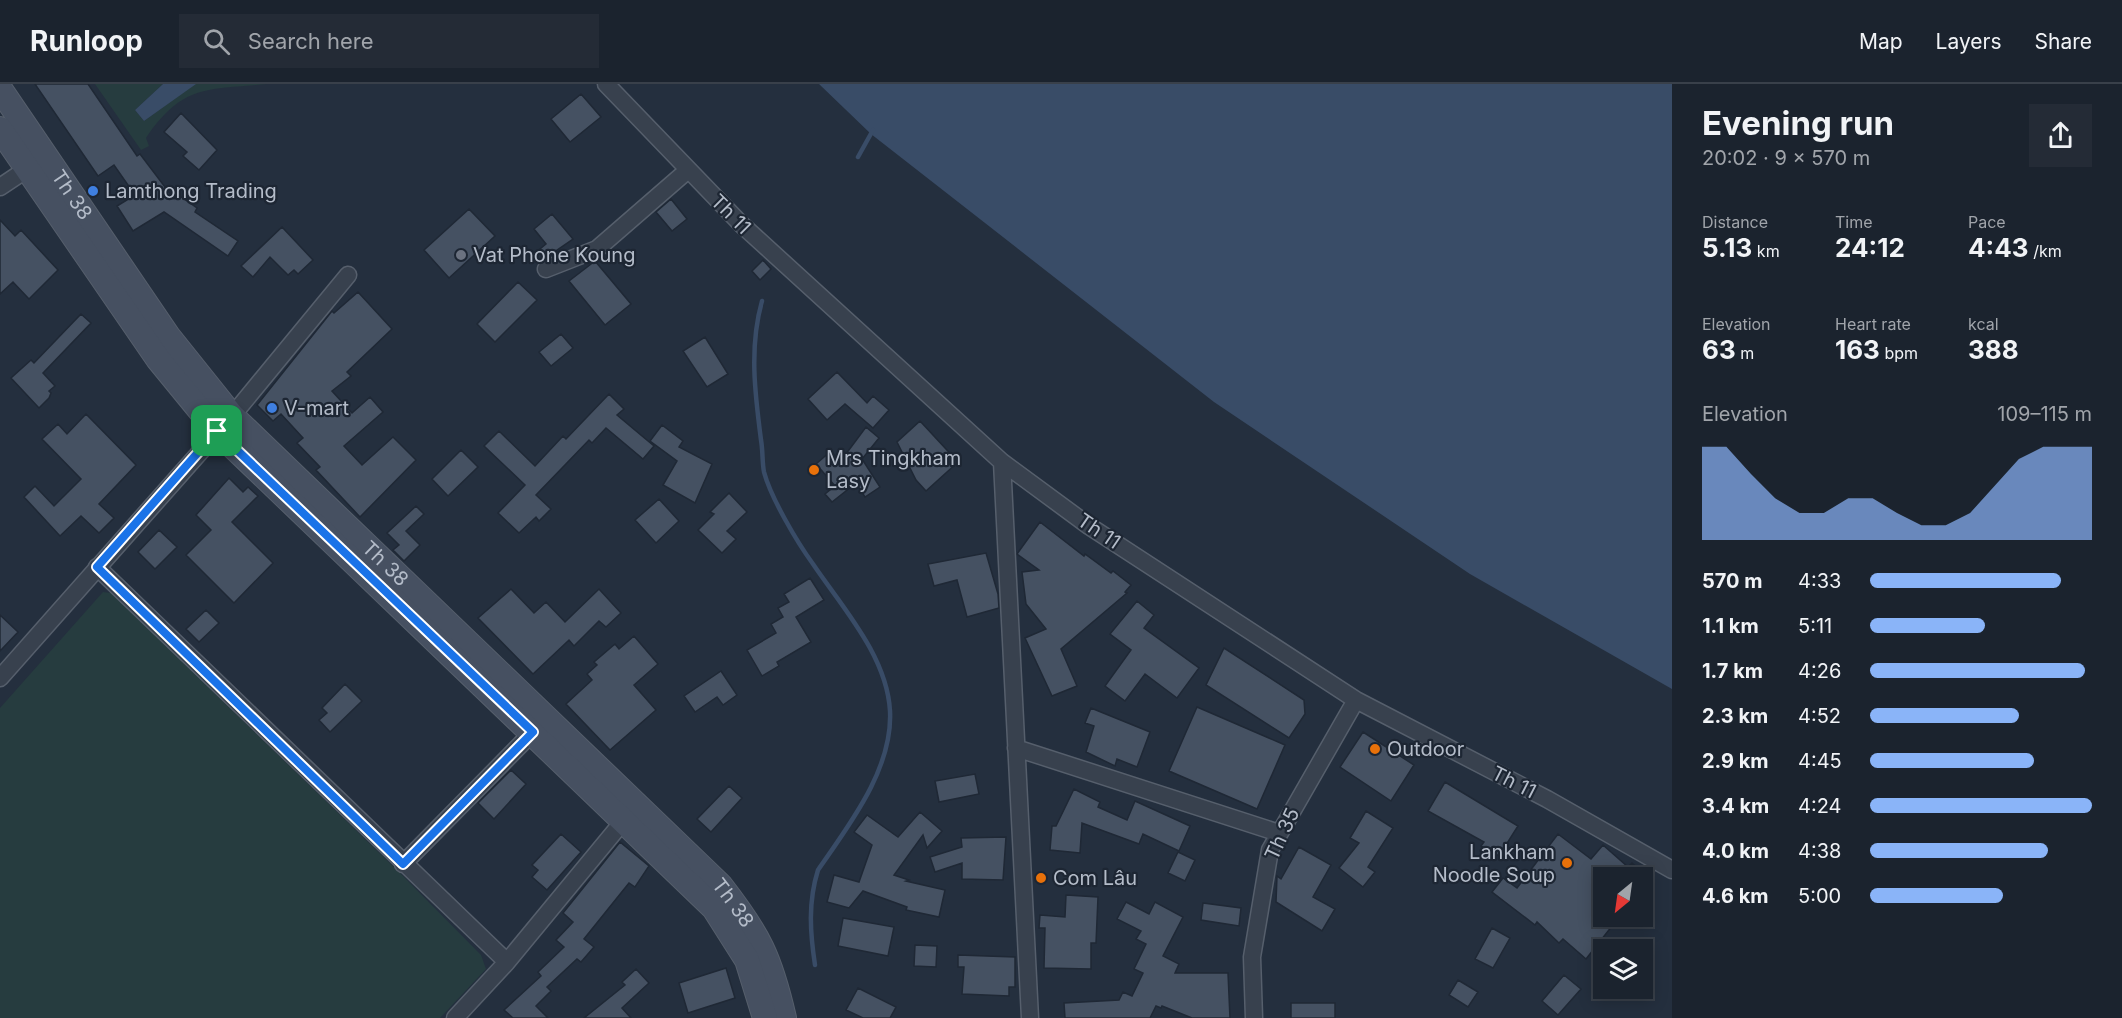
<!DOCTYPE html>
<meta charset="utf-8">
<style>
body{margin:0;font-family:Inter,sans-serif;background:#242b36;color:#f1f3f6;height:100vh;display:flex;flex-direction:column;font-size:22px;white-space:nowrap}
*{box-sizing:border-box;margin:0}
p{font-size:20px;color:#a0a4aa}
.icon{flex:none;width:33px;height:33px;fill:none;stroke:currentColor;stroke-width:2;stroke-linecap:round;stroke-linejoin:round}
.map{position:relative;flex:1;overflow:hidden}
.panel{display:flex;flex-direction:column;background:#1b232e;width:450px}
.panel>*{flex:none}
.needle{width:39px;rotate:209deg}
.tools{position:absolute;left:1593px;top:783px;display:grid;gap:12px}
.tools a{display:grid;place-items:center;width:60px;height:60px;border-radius:0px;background:#1b232e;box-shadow:0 3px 15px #0003,0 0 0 2px #39404a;font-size:30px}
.pin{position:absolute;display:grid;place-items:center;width:51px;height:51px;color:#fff;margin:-26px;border-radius:12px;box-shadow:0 3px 9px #0006}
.round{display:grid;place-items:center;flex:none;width:63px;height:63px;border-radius:0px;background:#242b36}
.overview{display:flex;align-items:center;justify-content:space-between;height:102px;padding:0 30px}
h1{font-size:33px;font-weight:700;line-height:45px}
.stats{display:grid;grid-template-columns:repeat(3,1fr);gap:9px;height:102px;padding:6px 30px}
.stats div{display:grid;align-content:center}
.stats b{font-size:26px;font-weight:700}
.stats small{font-size:16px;font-weight:400}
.stats p{font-size:16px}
.chart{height:168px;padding:12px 30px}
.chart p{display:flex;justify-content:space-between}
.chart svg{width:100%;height:108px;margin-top:6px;fill:#8ab4f8;opacity:.7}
ul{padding:0 30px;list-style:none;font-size:20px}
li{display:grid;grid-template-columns:96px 72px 1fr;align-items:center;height:45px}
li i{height:15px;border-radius:8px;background:#8ab4f8}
header{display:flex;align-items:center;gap:36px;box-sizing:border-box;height:84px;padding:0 30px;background:#1b232e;border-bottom:2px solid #39404a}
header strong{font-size:28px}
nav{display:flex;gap:33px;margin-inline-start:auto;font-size:21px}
.search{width:420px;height:54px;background:#242b36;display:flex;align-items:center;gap:15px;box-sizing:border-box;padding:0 21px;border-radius:0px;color:#a0a4aa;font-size:22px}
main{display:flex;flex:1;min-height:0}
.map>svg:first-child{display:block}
.green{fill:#263c3f}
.water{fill:#394c67}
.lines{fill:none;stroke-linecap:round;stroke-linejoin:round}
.stream{stroke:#394c67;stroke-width:4.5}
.building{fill:#455162;stroke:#1f2835;stroke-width:1.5}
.street-casing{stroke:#565f6c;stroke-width:19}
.secondary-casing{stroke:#565f6c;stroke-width:26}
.street{stroke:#38414e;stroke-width:16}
.secondary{stroke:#465061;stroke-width:24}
.route-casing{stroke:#fff;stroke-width:12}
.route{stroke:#1a73e8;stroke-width:8}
.shop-dot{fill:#3f7fe0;stroke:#1d2633;stroke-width:2}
.worship-dot{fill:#6b7280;stroke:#1d2633;stroke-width:2}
.food-dot{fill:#e8710a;stroke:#1d2633;stroke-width:2}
.labels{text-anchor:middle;stroke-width:4.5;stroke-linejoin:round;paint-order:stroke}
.poi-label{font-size:20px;fill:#b4bcc9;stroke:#1d2633;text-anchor:start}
.street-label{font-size:20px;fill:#b4bcc9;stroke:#1d2633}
</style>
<header>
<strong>Runloop</strong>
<div class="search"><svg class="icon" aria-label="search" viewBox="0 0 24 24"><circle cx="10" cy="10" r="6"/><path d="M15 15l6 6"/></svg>Search here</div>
<nav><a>Map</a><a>Layers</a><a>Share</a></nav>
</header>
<main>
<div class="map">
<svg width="1672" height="934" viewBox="0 0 1672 934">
<rect width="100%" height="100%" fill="#242f3e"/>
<path class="green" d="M 95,0 L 163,0 L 135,26 L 144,37 L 195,0 L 267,0 C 206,6 183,0 146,54 L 149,62 L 141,66 Z
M 103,508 L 111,509 L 401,790 L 481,871 L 486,885 L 440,934 L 0,934 L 0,624 Z"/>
<path class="water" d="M 163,0 L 196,0 L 144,37 L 135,26 Z
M 819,0 L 1672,0 L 1672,605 L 1470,490 L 1214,318 L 871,50 Z"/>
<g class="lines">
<path class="stream" d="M 858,73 L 873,46
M 762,217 C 749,263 755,310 761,356 C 763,367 762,378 764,388 C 771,414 797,458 813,480 C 842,523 887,572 890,627 C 893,685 849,741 818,786 C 808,818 810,848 815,881"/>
</g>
<path class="building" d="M 35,0 L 88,0 L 137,72 L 140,70 L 174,115 L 177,110 L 197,124 L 195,128 L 238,157 L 228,172 L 164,128 L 133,147 L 117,122 L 135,111 L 114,81 L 98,92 Z
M 581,10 L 601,33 L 570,58 L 551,35 Z
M 181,29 L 217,66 L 199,86 L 183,72 L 187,68 L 164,48 Z
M 671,115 L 687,135 L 672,147 L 656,128 Z
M 469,125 L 495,152 L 449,194 L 424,166 Z
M 552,130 L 573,155 L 547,173 L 540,165 L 546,160 L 534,145 Z
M 0,136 L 15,152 L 21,146 L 58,186 L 29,215 L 13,198 L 0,210 Z
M 282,143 L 313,176 L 298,190 L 294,186 L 288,191 L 270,173 L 253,193 L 241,182 Z
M 763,176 L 771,185 L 760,196 L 752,187 Z
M 595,177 L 631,220 L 605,241 L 569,197 Z
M 518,198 L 537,216 L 495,258 L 477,240 Z
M 358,208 L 392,245 L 347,288 L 351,292 L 332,307 L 352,329 L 370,313 L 383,328 L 344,362 L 362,381 L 393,353 L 416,376 L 360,433 L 316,386 L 320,383 L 297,359 L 303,354 L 281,330 L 273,337 L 257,321 L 332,227 L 334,229 Z
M 81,230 L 91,239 L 43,289 L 55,302 L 49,307 L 51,309 L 49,314 L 39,324 L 11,294 L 31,276 L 34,279 Z
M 561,250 L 573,264 L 551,282 L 539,268 Z
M 705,253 L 728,290 L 707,303 L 683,267 Z
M 837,288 L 867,319 L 873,312 L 889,326 L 873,344 L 845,320 L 827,336 L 808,315 Z
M 609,310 L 624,325 L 617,331 L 654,362 L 643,375 L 606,344 L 592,359 L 589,356 L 536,411 L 551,425 L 539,437 L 536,433 L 519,449 L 498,429 L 525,401 L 484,362 L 499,347 L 535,382 L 563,352 L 566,355 Z
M 86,330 L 136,381 L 99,420 L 114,434 L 99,449 L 81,432 L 60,452 L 24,413 L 35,402 L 54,422 L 81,395 L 42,355 L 58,340 L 67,350 Z
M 920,337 L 958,378 L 926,407 L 916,396 L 897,358 Z
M 662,341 L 683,357 L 679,363 L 712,380 L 695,419 L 663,401 L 677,377 L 650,357 Z
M 866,343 L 879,354 L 862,375 L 880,403 L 865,413 L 856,399 L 832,418 L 825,410 L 835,402 L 816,380 L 831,367 L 840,378 Z
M 461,366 L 478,383 L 448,412 L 432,395 Z
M 229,394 L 243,408 L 248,403 L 258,412 L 232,438 L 273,479 L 234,519 L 186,471 L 211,446 L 196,431 Z
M 729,409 L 747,428 L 727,447 L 736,455 L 722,469 L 698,446 L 714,430 L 710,428 Z
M 659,415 L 679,437 L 656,459 L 635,436 Z
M 416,422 L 424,430 L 406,447 L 420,461 L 404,477 L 393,466 L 399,461 L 387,449 Z
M 1040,438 L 1084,472 L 1085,470 L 1111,489 L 1113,487 L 1131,501 L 1125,508 L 1127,509 L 1061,565 L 1077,602 L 1052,612 L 1025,554 L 1046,545 L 1026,520 L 1022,488 L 1039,486 L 1017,470 Z
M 159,446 L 177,463 L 155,485 L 138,468 Z
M 986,469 L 998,510 L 999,524 L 967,533 L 957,496 L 934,502 L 928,480 Z
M 810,494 L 824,516 L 796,533 L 811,558 L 777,578 L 779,582 L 762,592 L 747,566 L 776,549 L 771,540 L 783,533 L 778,524 L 789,518 L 784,510 Z
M 511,505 L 534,529 L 546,518 L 565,538 L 599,505 L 621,529 L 606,543 L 599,537 L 574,562 L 569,556 L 533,590 L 478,534 Z
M 1137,517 L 1154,531 L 1144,544 L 1199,584 L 1177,614 L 1145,590 L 1125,617 L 1105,602 L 1131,566 L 1110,550 Z
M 206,526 L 219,539 L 199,558 L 186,545 Z
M 0,531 L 18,548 L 0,567 Z
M 634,552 L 658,580 L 634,601 L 656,626 L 610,666 L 566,620 L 592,596 L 587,590 L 597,581 L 594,578 L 615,560 L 619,565 Z
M 1224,564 L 1304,616 L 1305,630 L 1289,654 L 1206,601 Z
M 721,587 L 737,611 L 723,621 L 717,613 L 695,628 L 684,612 Z
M 345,600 L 362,617 L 330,648 L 319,636 L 327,629 L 322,624 Z
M 1197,623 L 1285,661 L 1257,725 L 1169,687 Z
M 1091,624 L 1150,648 L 1137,683 L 1117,675 L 1115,682 L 1086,668 L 1094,642 L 1085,639 Z
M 1363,648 L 1414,681 L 1391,717 L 1340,683 Z
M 511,686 L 526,700 L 494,735 L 478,719 Z
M 975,690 L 979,710 L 939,718 L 935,697 Z
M 1445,698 L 1518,742 L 1499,772 L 1481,762 L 1484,758 L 1428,727 Z
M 729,702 L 742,714 L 711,748 L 697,735 Z
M 1074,705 L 1100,718 L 1098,723 L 1127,736 L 1135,717 L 1190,742 L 1179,767 L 1143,750 L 1139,760 L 1082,739 L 1080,769 L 1050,766 L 1052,742 L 1056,742 Z
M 1366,727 L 1393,744 L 1368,783 L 1375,788 L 1363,803 L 1339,784 L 1359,759 L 1350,754 Z
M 920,728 L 942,747 L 927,764 L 923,751 L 894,791 L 909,796 L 906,797 L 945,806 L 939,833 L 906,826 L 907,823 L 863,807 L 849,824 L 827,818 L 834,791 L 859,798 L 872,761 L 854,748 L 867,731 L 898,753 Z
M 561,750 L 581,768 L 547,806 L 532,793 L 538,786 L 532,781 Z
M 1558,750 L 1591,775 L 1603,761 L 1628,783 L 1632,779 L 1648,794 L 1604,794 L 1604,832 L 1620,832 L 1586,875 L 1563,855 L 1559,859 L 1537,838 L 1535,841 L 1492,808 L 1503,794 L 1517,804 Z
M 1006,753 L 1003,796 L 962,795 L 962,779 L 935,788 L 930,773 L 962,763 L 961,754 Z
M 620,758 L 649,782 L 635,803 L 629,799 L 584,855 L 594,863 L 581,878 L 577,875 L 547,903 L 551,907 L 536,922 L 548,934 L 513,934 L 504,926 L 541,892 L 538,888 L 564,863 L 556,856 L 573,838 L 563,829 Z
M 1299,763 L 1331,781 L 1313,813 L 1335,825 L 1322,847 L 1276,818 L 1277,792 L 1281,795 Z
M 1178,768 L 1195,776 L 1185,797 L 1168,789 Z
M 1066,811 L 1098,813 L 1096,859 L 1091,859 L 1091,885 L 1044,884 L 1045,844 L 1039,844 L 1040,831 L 1065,833 Z
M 1126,818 L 1149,830 L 1155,818 L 1183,833 L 1163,872 L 1179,880 L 1175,889 L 1228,889 L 1230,934 L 1192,934 L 1162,922 L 1161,924 L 1156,922 L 1150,934 L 1065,934 L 1064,919 L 1119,916 L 1123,908 L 1132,912 L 1143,889 L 1134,885 L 1146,860 L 1136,855 L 1141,847 L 1117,835 Z
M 1203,819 L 1241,824 L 1239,842 L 1201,836 Z
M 843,834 L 894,843 L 888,872 L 838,862 Z
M 1492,844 L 1510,854 L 1493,884 L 1475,875 Z
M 915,861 L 937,862 L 936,883 L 914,882 Z
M 958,871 L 1015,873 L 1015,903 L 1009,903 L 1009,912 L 962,910 L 964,883 L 958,883 Z
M 726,884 L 735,914 L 688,929 L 679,899 Z
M 636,885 L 649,899 L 622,924 L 631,934 L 584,934 L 625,901 L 622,898 Z
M 1564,891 L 1581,905 L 1558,931 L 1542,917 Z
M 1458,896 L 1478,908 L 1468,923 L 1449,911 Z
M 858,904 L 896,923 L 890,934 L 863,934 L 846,926 Z
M 1291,919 L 1335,919 L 1335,934 L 1291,934 Z"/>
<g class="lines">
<defs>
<path id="street" d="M 606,0 L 741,140 L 1002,378 L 1089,442 L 1356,616 L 1547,715 L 1672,786
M 0,103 L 27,85
M 546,185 L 597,165 L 688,86
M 1002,378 L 1030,934
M 97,483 L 507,878
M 0,594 L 232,332 L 348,191
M 1016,664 L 1279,749
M 403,780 L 533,648
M 455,934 L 507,878 L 625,735
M 1254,934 L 1252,873 L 1270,766 L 1356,616"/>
<g id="secondary">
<path id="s1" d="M 0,5 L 168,252 L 232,332 L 720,801 C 759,851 770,873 784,934"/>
<path d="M 0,45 L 158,275 L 217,347 L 714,824 L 747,876 L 765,934"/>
</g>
</defs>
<use href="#street" class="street-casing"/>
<use href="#secondary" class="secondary-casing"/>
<use href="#street" class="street"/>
<use href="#secondary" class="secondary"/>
</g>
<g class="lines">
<defs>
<path id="route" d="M 217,347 L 533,648 L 403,780 L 97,483 Z"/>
</defs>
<use href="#route" class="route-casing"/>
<use href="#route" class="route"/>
</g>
<g class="shop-dot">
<circle cx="93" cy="107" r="6"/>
<circle cx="272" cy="324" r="6"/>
</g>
<circle class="worship-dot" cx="461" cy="171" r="6"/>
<g class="food-dot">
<circle cx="814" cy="386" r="6"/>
<circle cx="1375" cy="665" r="6"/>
<circle cx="1567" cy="779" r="6"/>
<circle cx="1041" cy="794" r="6"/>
</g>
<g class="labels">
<g class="poi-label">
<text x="105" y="114">Lamthong Trading</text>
<text x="473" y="178">Vat Phone Koung</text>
<text x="284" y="331">V-mart</text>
<text x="826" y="381">Mrs Tingkham<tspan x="826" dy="23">Lasy</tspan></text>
<text x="1387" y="672">Outdoor</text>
<text x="1555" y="775" text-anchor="end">Lankham<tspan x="1555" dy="23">Noodle Soup</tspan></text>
<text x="1053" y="801">Com Lâu</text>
</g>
<g class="street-label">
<text dy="7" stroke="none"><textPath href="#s1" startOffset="128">Th 38</textPath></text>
<text transform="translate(731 130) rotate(45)" y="7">Th 11</text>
<text transform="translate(1099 447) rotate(34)" y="7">Th 11</text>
<text dy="7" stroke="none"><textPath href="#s1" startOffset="614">Th 38</textPath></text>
<text transform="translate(1514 698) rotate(27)" y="7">Th 11</text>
<text transform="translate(1282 750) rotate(-65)" y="7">Th 35</text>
<text dy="7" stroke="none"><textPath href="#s1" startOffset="1100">Th 38</textPath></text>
</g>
</g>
</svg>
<div class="tools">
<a><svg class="needle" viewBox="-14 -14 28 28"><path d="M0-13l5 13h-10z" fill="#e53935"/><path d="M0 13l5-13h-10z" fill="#a0a4aa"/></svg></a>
<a><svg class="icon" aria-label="layers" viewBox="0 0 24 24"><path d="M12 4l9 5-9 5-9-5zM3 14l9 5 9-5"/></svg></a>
</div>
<div class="pin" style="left:217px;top:347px;background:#1e9e55"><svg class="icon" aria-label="arrive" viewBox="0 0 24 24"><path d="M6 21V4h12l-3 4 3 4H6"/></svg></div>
</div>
<section class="panel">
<div class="overview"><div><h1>Evening run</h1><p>20:02 · 9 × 570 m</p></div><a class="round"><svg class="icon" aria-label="share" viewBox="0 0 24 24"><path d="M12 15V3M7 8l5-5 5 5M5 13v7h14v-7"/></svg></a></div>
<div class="stats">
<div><p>Distance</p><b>5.13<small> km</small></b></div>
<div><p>Time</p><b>24:12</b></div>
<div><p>Pace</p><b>4:43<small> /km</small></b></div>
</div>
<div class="stats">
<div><p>Elevation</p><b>63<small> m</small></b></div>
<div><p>Heart rate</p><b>163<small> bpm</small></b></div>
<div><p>kcal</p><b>388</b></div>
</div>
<div class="chart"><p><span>Elevation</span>109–115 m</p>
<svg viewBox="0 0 160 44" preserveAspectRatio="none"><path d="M0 44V6L10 6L20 17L30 27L40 33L50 33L60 27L70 27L80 33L90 38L100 38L110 33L120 22L130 11L140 6L150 6L160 6V44z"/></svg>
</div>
<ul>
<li><b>570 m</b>4:33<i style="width:86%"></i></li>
<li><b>1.1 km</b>5:11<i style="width:52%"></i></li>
<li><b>1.7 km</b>4:26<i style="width:97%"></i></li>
<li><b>2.3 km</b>4:52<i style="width:67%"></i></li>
<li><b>2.9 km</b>4:45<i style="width:74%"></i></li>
<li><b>3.4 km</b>4:24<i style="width:100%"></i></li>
<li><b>4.0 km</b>4:38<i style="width:80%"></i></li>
<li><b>4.6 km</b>5:00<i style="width:60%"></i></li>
</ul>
</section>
</main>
